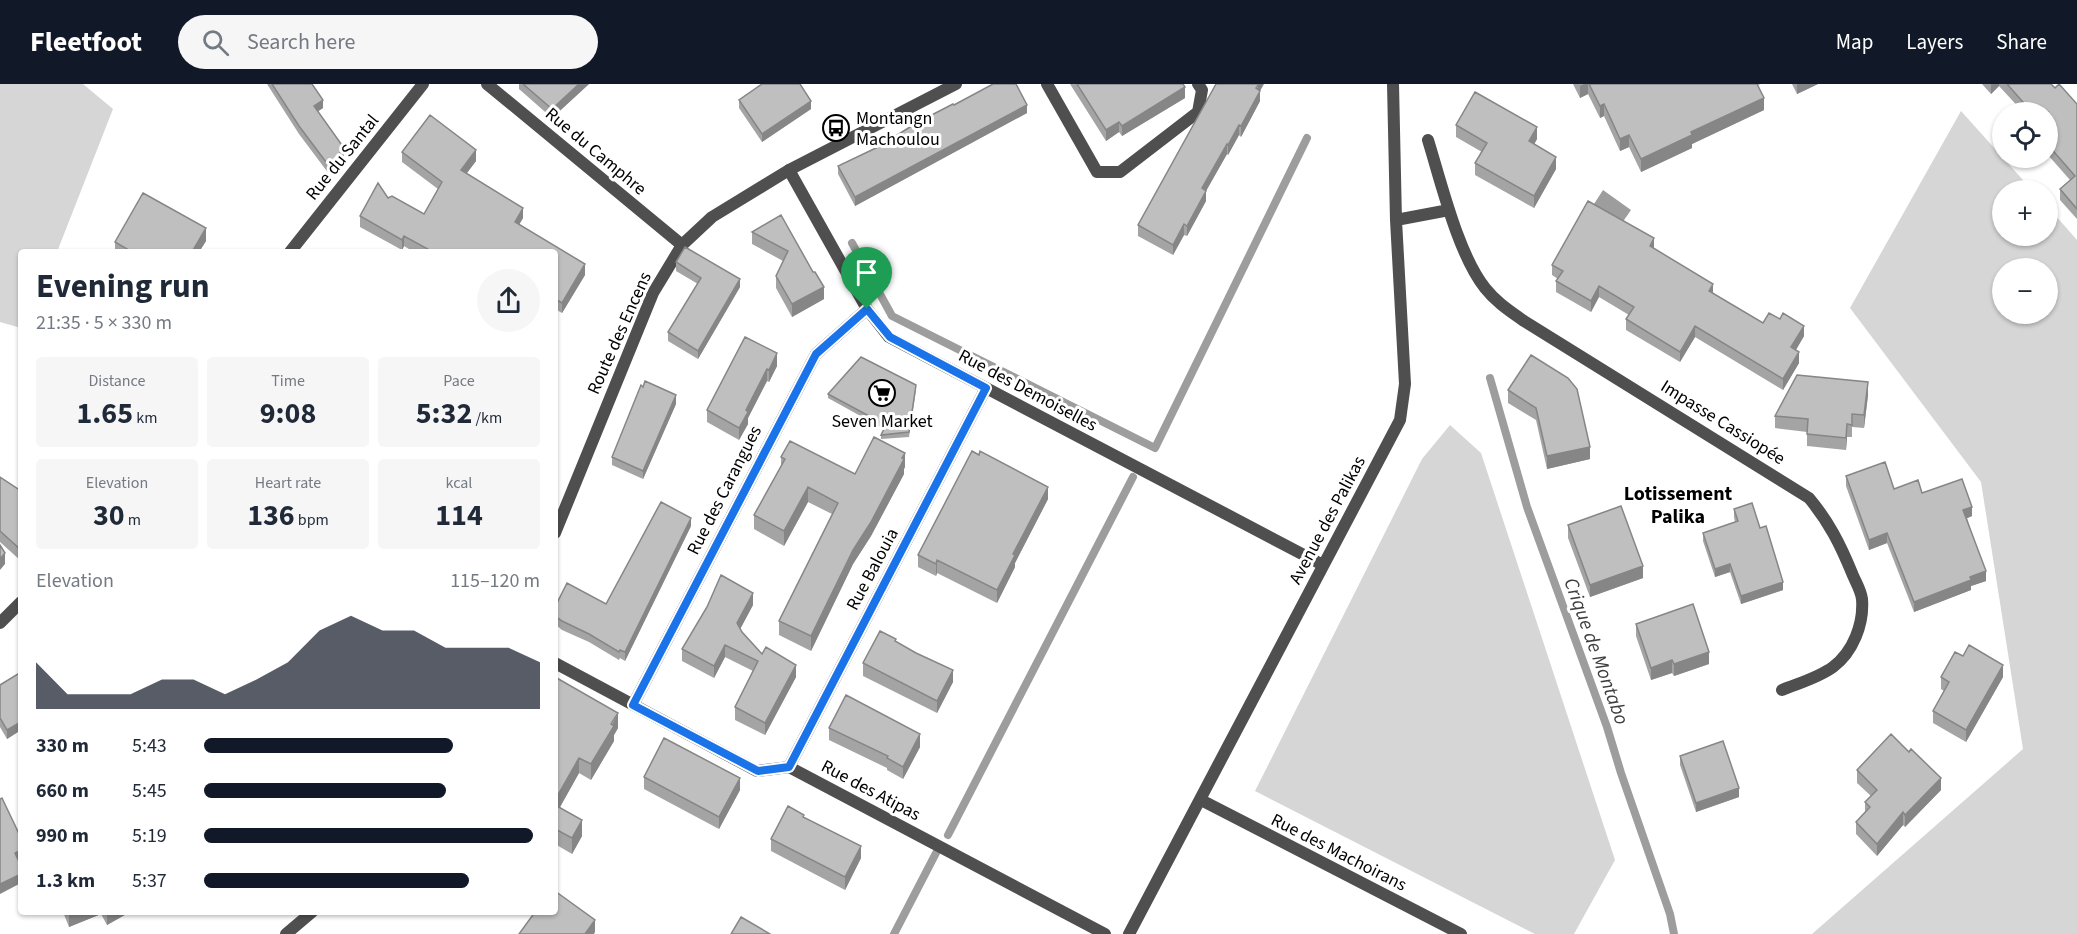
<!DOCTYPE html>
<meta charset="utf-8">
<style>
body{margin:0;font-family:"Source Sans 3",sans-serif;background:#f6f6f7;color:#1f2937;height:100vh;display:flex;flex-direction:column;font-size:22px;white-space:nowrap}
*{box-sizing:border-box;margin:0}
p{font-size:20px;color:#747a83}
.icon{flex:none;width:33px;height:33px;fill:none;stroke:currentColor;stroke-width:2;stroke-linecap:round;stroke-linejoin:round}
.map{position:relative;flex:1;overflow:hidden}
.sheet{position:absolute;left:18px;top:165px;width:540px;height:666px;display:flex;flex-direction:column;background:#fff;border-radius:6px;box-shadow:0 2px 4px #0004}
.sheet>*{flex:none}
.tools{position:absolute;left:1992px;top:18px;display:grid;gap:12px}
.tools a{display:grid;place-items:center;width:66px;height:66px;border-radius:50%;background:#fff;box-shadow:0 2px 4px #0004;font-size:30px}
.pin{position:absolute;display:grid;place-items:center;width:51px;height:51px;color:#fff;margin:-62px -26px;border-radius:50% 50% 50% 0;rotate:-45deg;box-shadow:0 0 6px #0007}
.pin .icon{rotate:45deg}
.round{display:grid;place-items:center;flex:none;width:63px;height:63px;border-radius:32px;background:#f6f6f7}
.overview{display:flex;align-items:center;justify-content:space-between;height:102px;padding:0 18px}
h1{font-size:33px;font-weight:700;line-height:45px}
.stats{display:grid;grid-template-columns:repeat(3,1fr);gap:9px;height:102px;padding:6px 18px}
.stats div{display:grid;align-content:center;border-radius:6px;background:#f6f6f7;text-align:center}
.stats b{font-size:30px;font-weight:700}
.stats small{font-size:16px;font-weight:400}
.stats p{font-size:16px}
.chart{height:168px;padding:12px 18px}
.chart p{display:flex;justify-content:space-between}
.chart svg{width:100%;height:108px;margin-top:6px;fill:#111827;opacity:.7}
ul{padding:0 18px;list-style:none;font-size:20px}
li{display:grid;grid-template-columns:96px 72px 1fr;align-items:center;height:45px}
li i{height:15px;border-radius:8px;background:#111827}
header{display:flex;align-items:center;gap:36px;box-sizing:border-box;height:84px;padding:0 30px;background:#111827;color:#fff}
header strong{font-size:28px}
nav{display:flex;gap:33px;margin-inline-start:auto;font-size:21px}
.search{width:420px;height:54px;background:#f6f6f7;display:flex;align-items:center;gap:15px;box-sizing:border-box;padding:0 21px;border-radius:33px;color:#747a83;font-size:22px}
.map>svg:first-child{display:block}
.green{fill:#d6d6d6;fill-rule:evenodd}
.water{fill:#9d9d9d}
.lines{fill:none;stroke-linecap:round;stroke-linejoin:round}
.stream{stroke:#9d9d9d;stroke-width:8}
.minor{stroke:#4f4f4f;stroke-width:12}
.tertiary{stroke:#4f4f4f;stroke-width:12}
.wall{fill:#a4a4a4}
.shaded-wall{fill:#868686}
.building{fill:#bfbfbf;stroke:#868686;stroke-width:1.5}
.route-casing{stroke:#fff;stroke-width:12}
.route{stroke:#1a73e8;stroke-width:8}
.labels{text-anchor:middle;stroke-width:6;stroke-linejoin:round;paint-order:stroke}
.poi-label{font-size:18px;fill:#000;stroke:#fff;text-anchor:start}
.street-label{font-size:18px;fill:#000;stroke:#fff}
.neighbourhood-label{font-size:20px;font-weight:bold;fill:#000;stroke:#fff}
.water-label{font-size:20px;font-style:italic;fill:#3e3e3e;stroke:#fff}
</style>
<header>
<strong>Fleetfoot</strong>
<div class="search"><svg class="icon" aria-label="search" viewBox="0 0 24 24"><circle cx="10" cy="10" r="6"/><path d="M15 15l6 6"/></svg>Search here</div>
<nav><a>Map</a><a>Layers</a><a>Share</a></nav>
</header>
<div class="map">
<svg width="2077" height="850" viewBox="0 0 2077 850">
<rect width="100%" height="100%" fill="#fff"/>
<path class="green" d="M 0,0 L 83,0 L 113,25 L 57,168 L 21,168 L 21,244 L 0,238 Z
M 1961,27 L 2032,106 L 2002,106 L 2002,152 L 2048,152 L 2048,123 L 2077,156 L 2077,850 L 1812,850 L 2023,665 L 1981,398 L 1850,224 ZM 2002,184 L 2048,184 L 2048,230 L 2002,230 Z
M 1450,341 L 1481,369 L 1615,776 L 1574,850 L 1535,850 L 1255,707 L 1422,375 Z"/>
<path class="water" d="M 1603,106 L 1631,126 L 1622,139 L 1594,120 Z"/>
<g class="lines">
<path class="stream" d="M 852,159 L 892,232 L 1155,364 L 1307,54
M 1490,294 L 1527,423 L 1607,643 L 1621,689 L 1670,830 L 1674,850
M 948,751 L 1133,393
M 894,850 L 936,769"/>
<path class="minor" d="M 487,0 L 682,161
M 1047,0 L 1097,88 L 1120,88 L 1198,28 L 1202,6 L 1198,0
M 1428,56 C 1441,98 1458,170 1485,204 C 1496,218 1510,227 1524,237 L 1809,414 C 1829,438 1840,460 1852,489 C 1855,497 1861,506 1862,515 C 1864,540 1853,568 1833,583 C 1818,594 1799,599 1782,606
M 789,86 L 867,225 L 889,253 L 1323,481
M 1396,136 L 1449,126
M 290,168 L 423,0
M 0,539 L 21,518
M 555,579 L 757,687 L 789,683 L 1105,850
M 633,621 L 816,270 L 867,225
M 789,683 L 986,304
M 1201,716 L 1461,850
M 1129,850 L 1400,336 L 1405,300 L 1396,136 L 1393,0"/>
<path class="tertiary" d="M 555,449 L 653,209 L 682,161 L 712,133 L 789,86 L 956,0
M 286,850 L 312,828"/>
</g>
<path class="wall" d="M 267,0 L 312,0 L 323,24 L 318,27 L 344,72 L 329,90 L 299,50 Z
M 519,0 L 589,0 L 552,34 L 519,5 Z
M 1070,0 L 1183,0 L 1185,14 L 1122,52 L 1119,48 L 1106,57 Z
M 1573,0 L 1761,0 L 1758,1 L 1764,26 L 1692,60 L 1692,64 L 1641,88 L 1629,63 L 1620,67 L 1604,32 L 1600,34 L 1588,10 L 1580,14 Z
M 1792,0 L 1818,0 L 1797,10 Z
M 1982,0 L 2051,0 L 2055,4 L 2077,20 L 2077,135 L 2060,116 L 2060,105 L 2070,96 L 2048,71 L 2048,28 L 2023,28 L 1999,2 L 1991,10 Z
M 1260,7 L 1260,17 L 1241,53 L 1239,51 L 1228,71 L 1227,70 L 1206,107 L 1206,117 L 1187,152 L 1184,151 L 1173,171 L 1138,152 L 1138,141 Z
M 739,16 L 811,25 L 762,58 L 739,24 Z
M 954,21 L 1027,29 L 855,122 L 838,90 L 838,82 L 878,63 Z
M 1456,41 L 1537,55 L 1534,60 L 1556,85 L 1534,124 L 1475,91 L 1475,79 L 1482,68 L 1456,53 Z
M 402,68 L 476,77 L 466,90 L 523,134 L 519,140 L 585,191 L 562,229 L 555,225 L 555,168 L 414,168 L 404,162 L 402,166 L 360,143 L 360,132 L 388,114 L 424,130 L 438,105 L 402,78 Z
M 781,131 L 813,188 L 824,215 L 792,233 L 776,204 L 776,192 L 783,177 L 752,160 L 752,148 Z
M 206,157 L 199,168 L 115,168 L 115,158 Z
M 1654,164 L 1713,209 L 1763,239 L 1804,252 L 1796,266 L 1799,279 L 1783,306 L 1695,253 L 1680,278 L 1626,246 L 1626,235 L 1629,231 L 1599,213 L 1591,228 L 1556,208 L 1556,197 L 1558,195 L 1552,191 L 1552,181 Z
M 676,178 L 740,203 L 698,275 L 668,257 L 668,248 L 698,200 L 676,187 Z
M 745,253 L 777,282 L 769,298 L 767,297 L 748,334 L 748,340 L 739,356 L 707,338 L 707,326 Z
M 1531,271 L 1590,375 L 1547,385 L 1536,336 L 1508,319 L 1508,306 Z
M 916,306 L 909,353 L 881,355 L 881,351 L 884,345 L 828,314 L 828,310 Z
M 1868,311 L 1864,344 L 1852,343 L 1852,353 L 1847,353 L 1846,366 L 1807,362 L 1807,348 L 1775,344 L 1775,332 Z
M 676,320 L 643,395 L 612,381 L 612,373 Z
M 781,373 L 855,390 L 905,383 L 904,385 L 904,390 L 871,452 L 853,480 L 811,567 L 779,551 L 779,537 L 832,430 L 808,418 L 784,462 L 754,445 L 754,431 L 781,382 Z
M 1846,392 L 1894,405 L 1922,409 L 1972,432 L 1967,434 L 1986,497 L 1971,502 L 1971,506 L 1914,528 L 1887,459 L 1869,466 L 1846,402 Z
M 0,393 L 21,407 L 21,477 L 0,458 Z
M 1048,415 L 1015,479 L 1015,483 L 997,519 L 937,489 L 936,492 L 918,483 L 918,471 Z
M 1734,425 L 1760,444 L 1783,506 L 1741,520 L 1730,488 L 1715,493 L 1703,457 L 1703,449 L 1735,438 L 1734,433 Z
M 1568,441 L 1643,494 L 1590,513 L 1568,454 Z
M 691,442 L 625,577 L 620,574 L 619,576 L 589,558 L 562,546 L 555,540 L 555,523 L 606,520 Z
M 753,521 L 740,545 L 742,548 L 762,570 L 796,593 L 765,651 L 735,636 L 735,623 L 753,587 L 725,573 L 714,594 L 682,577 L 682,565 L 707,523 Z
M 1636,540 L 1709,580 L 1674,592 L 1672,589 L 1651,596 L 1636,552 Z
M 896,558 L 953,598 L 937,629 L 863,592 L 863,579 Z
M 21,588 L 21,646 L 7,655 L 0,643 L 0,601 Z
M 555,593 L 618,644 L 614,651 L 614,657 L 591,696 L 579,689 L 560,723 L 582,752 L 572,770 L 555,760 Z
M 1941,593 L 2003,593 L 1966,658 L 1933,639 L 1933,627 L 1944,607 L 1941,605 Z
M 829,644 L 920,663 L 903,695 L 887,686 L 887,684 L 829,656 Z
M 1680,672 L 1739,713 L 1696,728 L 1680,681 Z
M 1857,686 L 1941,706 L 1905,743 L 1903,741 L 1877,772 L 1856,750 L 1856,738 L 1865,728 L 1865,718 L 1871,712 L 1857,699 Z
M 644,693 L 740,706 L 719,745 L 644,705 Z
M 771,755 L 861,774 L 845,806 L 771,767 Z
M 63,828 L 130,828 L 107,841 L 101,830 L 69,843 Z"/>
<path class="shaded-wall" d="M 579,0 L 589,0 L 552,34 L 552,25 Z
M 1259,0 L 1264,0 L 1260,7 L 1260,17 L 1241,53 L 1241,42 Z
M 1584,0 L 1588,0 L 1588,10 L 1580,14 L 1580,2 Z
M 1797,0 L 1818,0 L 1797,10 Z
M 1991,0 L 1999,0 L 1999,2 L 1991,10 Z
M 1185,3 L 1185,14 L 1122,52 L 1122,42 Z
M 1764,14 L 1764,26 L 1692,60 L 1692,64 L 1641,88 L 1641,75 L 1691,48 Z
M 323,16 L 323,24 L 314,30 L 314,22 Z
M 811,17 L 811,25 L 762,58 L 762,50 Z
M 1604,20 L 1604,32 L 1600,34 L 1600,22 Z
M 1027,21 L 1027,29 L 855,122 L 855,113 Z
M 1119,38 L 1119,48 L 1106,57 L 1106,46 Z
M 1239,41 L 1239,51 L 1228,71 L 1228,61 Z
M 1537,43 L 1537,55 L 1529,70 L 1529,57 Z
M 1629,51 L 1629,63 L 1620,67 L 1620,55 Z
M 1227,60 L 1227,70 L 1206,107 L 1206,117 L 1187,152 L 1187,142 L 1202,104 Z
M 344,64 L 344,72 L 329,90 L 329,82 Z
M 476,66 L 476,77 L 461,97 L 461,86 Z
M 1556,73 L 1556,85 L 1534,124 L 1534,112 Z
M 523,124 L 523,134 L 515,148 L 515,138 Z
M 1184,140 L 1184,151 L 1173,171 L 1173,161 Z
M 206,144 L 206,157 L 199,168 L 192,168 Z
M 404,152 L 404,162 L 402,166 L 402,156 Z
M 1654,154 L 1654,165 L 1650,162 Z
M 585,180 L 585,191 L 562,229 L 562,219 Z
M 740,195 L 740,203 L 698,275 L 698,267 Z
M 1713,200 L 1713,211 L 1709,207 Z
M 1599,202 L 1599,213 L 1591,228 L 1591,217 Z
M 824,203 L 824,215 L 792,233 L 792,220 Z
M 1695,242 L 1695,253 L 1680,278 L 1680,268 Z
M 1804,242 L 1804,252 L 1791,274 L 1791,263 Z
M 1799,268 L 1799,279 L 1783,306 L 1783,295 Z
M 777,269 L 777,282 L 769,298 L 769,286 Z
M 767,285 L 767,297 L 748,334 L 748,340 L 739,356 L 739,344 L 746,326 Z
M 1868,298 L 1868,311 L 1864,344 L 1864,331 Z
M 676,311 L 676,320 L 643,395 L 643,387 Z
M 1847,340 L 1847,353 L 1846,366 L 1846,354 Z
M 1590,363 L 1590,375 L 1547,385 L 1547,372 Z
M 905,369 L 905,383 L 904,385 L 904,390 L 871,452 L 853,480 L 811,567 L 811,552 L 853,466 Z
M 808,403 L 808,418 L 784,462 L 784,447 Z
M 1048,403 L 1048,415 L 1015,479 L 1015,483 L 997,519 L 997,506 L 1013,470 Z
M 1972,423 L 1972,432 L 1963,436 L 1963,426 Z
M 691,434 L 691,442 L 625,577 L 625,568 Z
M 1887,449 L 1887,459 L 1869,466 L 1869,456 Z
M 5,469 L 5,480 L 0,486 L 0,475 Z
M 937,476 L 937,489 L 936,492 L 936,480 Z
M 1730,480 L 1730,488 L 1715,493 L 1715,485 Z
M 1643,482 L 1643,494 L 1590,513 L 1590,501 Z
M 1986,487 L 1986,497 L 1971,502 L 1971,506 L 1914,528 L 1914,518 L 1970,493 Z
M 1783,498 L 1783,506 L 1741,520 L 1741,512 Z
M 753,509 L 753,521 L 737,551 L 737,539 Z
M 725,561 L 725,573 L 714,594 L 714,582 Z
M 1709,568 L 1709,580 L 1674,592 L 1674,580 Z
M 1672,576 L 1672,589 L 1651,596 L 1651,584 Z
M 796,581 L 796,593 L 765,651 L 765,639 Z
M 2003,581 L 2003,593 L 1966,658 L 1966,646 Z
M 953,586 L 953,598 L 937,629 L 937,617 Z
M 618,629 L 618,644 L 614,651 L 614,657 L 591,696 L 591,680 Z
M 21,638 L 21,646 L 7,655 L 7,646 Z
M 920,650 L 920,663 L 903,695 L 903,683 Z
M 579,674 L 579,689 L 555,732 L 555,716 Z
M 740,694 L 740,706 L 719,745 L 719,733 Z
M 1941,694 L 1941,706 L 1905,743 L 1905,731 Z
M 1739,704 L 1739,713 L 1696,728 L 1696,719 Z
M 1903,728 L 1903,741 L 1877,772 L 1877,760 Z
M 582,736 L 582,752 L 572,770 L 572,754 Z
M 861,762 L 861,774 L 845,806 L 845,793 Z
M 21,766 L 21,776 L 15,779 L 15,769 Z
M 21,790 L 21,799 L 0,810 L 0,800 Z
M 76,828 L 101,828 L 101,830 L 69,843 L 69,831 Z
M 109,828 L 130,828 L 107,841 L 107,829 Z
M 595,836 L 595,848 L 594,850 L 585,850 Z"/>
<path class="building" d="M 272,0 L 312,0 L 323,16 L 314,22 L 344,64 L 329,82 L 299,42 Z
M 523,0 L 579,0 L 552,25 Z
M 762,0 L 800,0 L 811,17 L 762,50 L 739,16 Z
M 993,0 L 1016,0 L 1027,21 L 855,113 L 838,82 L 878,63 L 918,38 L 953,20 L 954,21 Z
M 1077,0 L 1183,0 L 1185,3 L 1122,42 L 1119,38 L 1106,46 Z
M 1216,0 L 1259,0 L 1256,4 L 1260,7 L 1241,42 L 1239,41 L 1228,61 L 1227,60 L 1202,104 L 1206,107 L 1187,142 L 1184,140 L 1173,161 L 1138,141 Z
M 1589,0 L 1757,0 L 1764,14 L 1691,48 L 1692,51 L 1641,75 L 1629,51 L 1620,55 L 1604,20 L 1600,22 Z
M 2007,0 L 2051,0 L 2055,4 L 2059,0 L 2077,20 L 2077,125 L 2060,105 L 2075,92 L 2048,61 L 2048,28 L 2030,28 L 2029,27 L 2030,26 Z
M 1475,8 L 1537,43 L 1529,57 L 1556,73 L 1534,112 L 1475,79 L 1487,59 L 1456,41 Z
M 430,31 L 476,66 L 461,86 L 523,124 L 515,138 L 585,180 L 562,219 L 555,215 L 555,168 L 433,168 L 404,152 L 402,156 L 360,132 L 378,99 L 388,114 L 392,112 L 424,130 L 442,98 L 402,68 Z
M 143,109 L 206,144 L 192,168 L 132,168 L 115,158 Z
M 1588,117 L 1654,154 L 1650,162 L 1713,200 L 1709,207 L 1763,239 L 1769,229 L 1780,235 L 1783,229 L 1804,242 L 1791,263 L 1799,268 L 1783,295 L 1695,242 L 1680,268 L 1626,235 L 1634,223 L 1599,202 L 1591,217 L 1556,197 L 1563,187 L 1552,181 Z
M 781,131 L 813,188 L 815,188 L 824,203 L 792,220 L 776,192 L 788,167 L 752,148 Z
M 685,163 L 740,195 L 698,267 L 668,248 L 701,194 L 676,178 Z
M 745,253 L 777,269 L 769,286 L 767,285 L 746,326 L 748,328 L 739,344 L 707,326 Z
M 1531,271 L 1568,294 L 1577,305 L 1590,363 L 1547,372 L 1536,324 L 1508,306 Z
M 861,273 L 916,301 L 909,348 L 881,351 L 886,341 L 828,310 Z
M 1797,291 L 1868,298 L 1864,331 L 1852,330 L 1852,341 L 1847,340 L 1846,354 L 1807,350 L 1808,335 L 1775,332 Z
M 645,297 L 676,311 L 643,387 L 612,373 L 641,301 L 643,303 Z
M 874,353 L 905,369 L 902,374 L 904,375 L 871,438 L 853,466 L 811,552 L 779,537 L 838,419 L 808,403 L 784,447 L 754,431 L 785,375 L 781,373 L 790,357 L 855,390 Z
M 972,367 L 979,371 L 980,367 L 1048,403 L 1013,470 L 1015,471 L 997,506 L 937,476 L 936,480 L 918,471 Z
M 1885,378 L 1894,405 L 1918,396 L 1922,409 L 1962,395 L 1972,423 L 1963,426 L 1986,487 L 1970,493 L 1971,496 L 1914,518 L 1887,449 L 1869,456 L 1846,392 Z
M 0,393 L 21,407 L 21,466 L 0,447 Z
M 661,418 L 691,434 L 625,568 L 620,566 L 619,568 L 589,550 L 562,537 L 555,532 L 555,523 L 567,499 L 606,520 Z
M 1752,419 L 1760,444 L 1766,442 L 1783,498 L 1741,512 L 1730,480 L 1715,485 L 1703,449 L 1738,437 L 1734,425 Z
M 1621,422 L 1643,482 L 1590,501 L 1568,441 Z
M 0,461 L 5,469 L 0,475 Z
M 721,491 L 753,509 L 737,539 L 742,548 L 762,570 L 766,563 L 796,581 L 765,639 L 735,623 L 758,577 L 725,561 L 714,582 L 682,565 L 707,523 Z
M 1693,520 L 1709,568 L 1674,580 L 1672,576 L 1651,584 L 1636,540 Z
M 880,547 L 896,555 L 895,557 L 916,569 L 953,586 L 937,617 L 863,579 Z
M 1969,561 L 2003,581 L 1966,646 L 1933,627 L 1949,598 L 1941,593 L 1955,568 L 1963,572 Z
M 21,588 L 21,638 L 7,646 L 0,634 L 0,601 Z
M 555,593 L 618,629 L 611,640 L 614,642 L 591,680 L 579,674 L 555,716 Z
M 846,611 L 920,650 L 903,683 L 887,674 L 888,672 L 829,644 Z
M 1891,650 L 1909,668 L 1911,665 L 1941,694 L 1905,731 L 1903,728 L 1877,760 L 1856,738 L 1870,723 L 1865,718 L 1877,706 L 1857,686 Z
M 664,654 L 740,694 L 719,733 L 644,693 Z
M 1723,657 L 1739,704 L 1696,719 L 1680,672 Z
M 2,714 L 21,754 L 21,766 L 15,769 L 21,782 L 21,790 L 0,800 L 0,715 Z
M 555,721 L 582,736 L 572,754 L 555,745 Z
M 788,722 L 804,731 L 803,733 L 861,762 L 845,793 L 771,755 Z
M 555,807 L 595,836 L 585,850 L 519,850 L 535,828 L 555,828 Z
M 741,833 L 770,850 L 731,850 Z"/>
<g class="lines">
<defs>
<path id="route" d="M 867,225 L 890,253 L 986,304 L 789,683 L 758,687 L 633,621 L 816,270 Z"/>
</defs>
<use href="#route" class="route-casing"/>
<use href="#route" class="route"/>
</g>
<defs>
<symbol id="bus-ring" viewBox="-11 -11 22 22"><circle r="9.5" fill="#fff" stroke="#000" stroke-width="1.5"/><path d="M-5-6H5V4H4V6H2V4H-2V6H-4V4H-5ZM-3.5-4V0h7V-4ZM-3.5 1.2v1.5H-2V1.2ZM2 1.2v1.5H3.5V1.2Z" fill="#000"/></symbol>
<symbol id="supermarket-ring" viewBox="-11 -11 22 22"><circle r="9.5" fill="#fff" stroke="#000" stroke-width="1.5"/><path d="M-6-5.5h2.5l.6 2H6L4.5 2H-2.5L-4.4-4H-6ZM-1.5 3.2a1.3 1.3 0 1 0 .1 0ZM3 3.2a1.3 1.3 0 1 0 .1 0Z" fill="#000"/></symbol>
</defs>
<g fill-rule="evenodd">
<use href="#bus-ring" x="821" y="29" width="30" height="30"/>
<use href="#supermarket-ring" x="867" y="294" width="30" height="30"/>
</g>
<g class="labels">
<g class="poi-label">
<text x="856" y="40">Montangn<tspan x="856" dy="21">Machoulou</tspan></text>
<text x="882" y="343" text-anchor="middle">Seven Market</text>
</g>
<g class="street-label">
<text transform="translate(596 67) rotate(40)" y="6">Rue du Camphre</text>
<text transform="translate(342 73) rotate(-51)" y="6">Rue du Santal</text>
<text transform="translate(619 249) rotate(-66)" y="6">Route des Encens</text>
<text transform="translate(1028 306) rotate(28)" y="6">Rue des Demoiselles</text>
<text transform="translate(1723 338) rotate(32)" y="6">Impasse Cassiopée</text>
<text transform="translate(724 406) rotate(-63)" y="6">Rue des Carangues</text>
<text transform="translate(1327 436) rotate(-62)" y="6">Avenue des Palikas</text>
<text transform="translate(872 485) rotate(-62)" y="6">Rue Balouia</text>
<text transform="translate(871 706) rotate(28)" y="6">Rue des Atipas</text>
<text transform="translate(1339 768) rotate(27)" y="6">Rue des Machoirans</text>
</g>
<g class="neighbourhood-label">
<text x="1678" y="416">Lotissement<tspan x="1678" dy="23">Palika</tspan></text>
</g>
<g class="water-label">
<text transform="translate(1597 567) rotate(70)" y="7">Crique de Montabo</text>
</g>
</g>
</svg>
<div class="tools">
<a><svg class="icon" aria-label="locate" viewBox="0 0 24 24"><circle cx="12" cy="12" r="6"/><path d="M12 2v4M12 18v4M2 12h4M18 12h4"/></svg></a>
<a>+</a>
<a>−</a>
</div>
<div class="pin" style="left:867px;top:225px;background:#1e9e55"><svg class="icon" aria-label="arrive" viewBox="0 0 24 24"><path d="M6 21V4h12l-3 4 3 4H6"/></svg></div>
<section class="sheet">
<div class="overview"><div><h1>Evening run</h1><p>21:35 · 5 × 330 m</p></div><a class="round"><svg class="icon" aria-label="share" viewBox="0 0 24 24"><path d="M12 15V3M7 8l5-5 5 5M5 13v7h14v-7"/></svg></a></div>
<div class="stats">
<div><p>Distance</p><b>1.65<small> km</small></b></div>
<div><p>Time</p><b>9:08</b></div>
<div><p>Pace</p><b>5:32<small> /km</small></b></div>
</div>
<div class="stats">
<div><p>Elevation</p><b>30<small> m</small></b></div>
<div><p>Heart rate</p><b>136<small> bpm</small></b></div>
<div><p>kcal</p><b>114</b></div>
</div>
<div class="chart"><p><span>Elevation</span>115–120 m</p>
<svg viewBox="0 0 160 44" preserveAspectRatio="none"><path d="M0 44V25L10 38L20 38L30 38L40 32L50 32L60 38L70 32L80 25L90 12L100 6L110 12L120 12L130 19L140 19L150 19L160 25V44z"/></svg>
</div>
<ul>
<li><b>330 m</b>5:43<i style="width:74%"></i></li>
<li><b>660 m</b>5:45<i style="width:72%"></i></li>
<li><b>990 m</b>5:19<i style="width:98%"></i></li>
<li><b>1.3 km</b>5:37<i style="width:79%"></i></li>
</ul>
</section>
</div>
